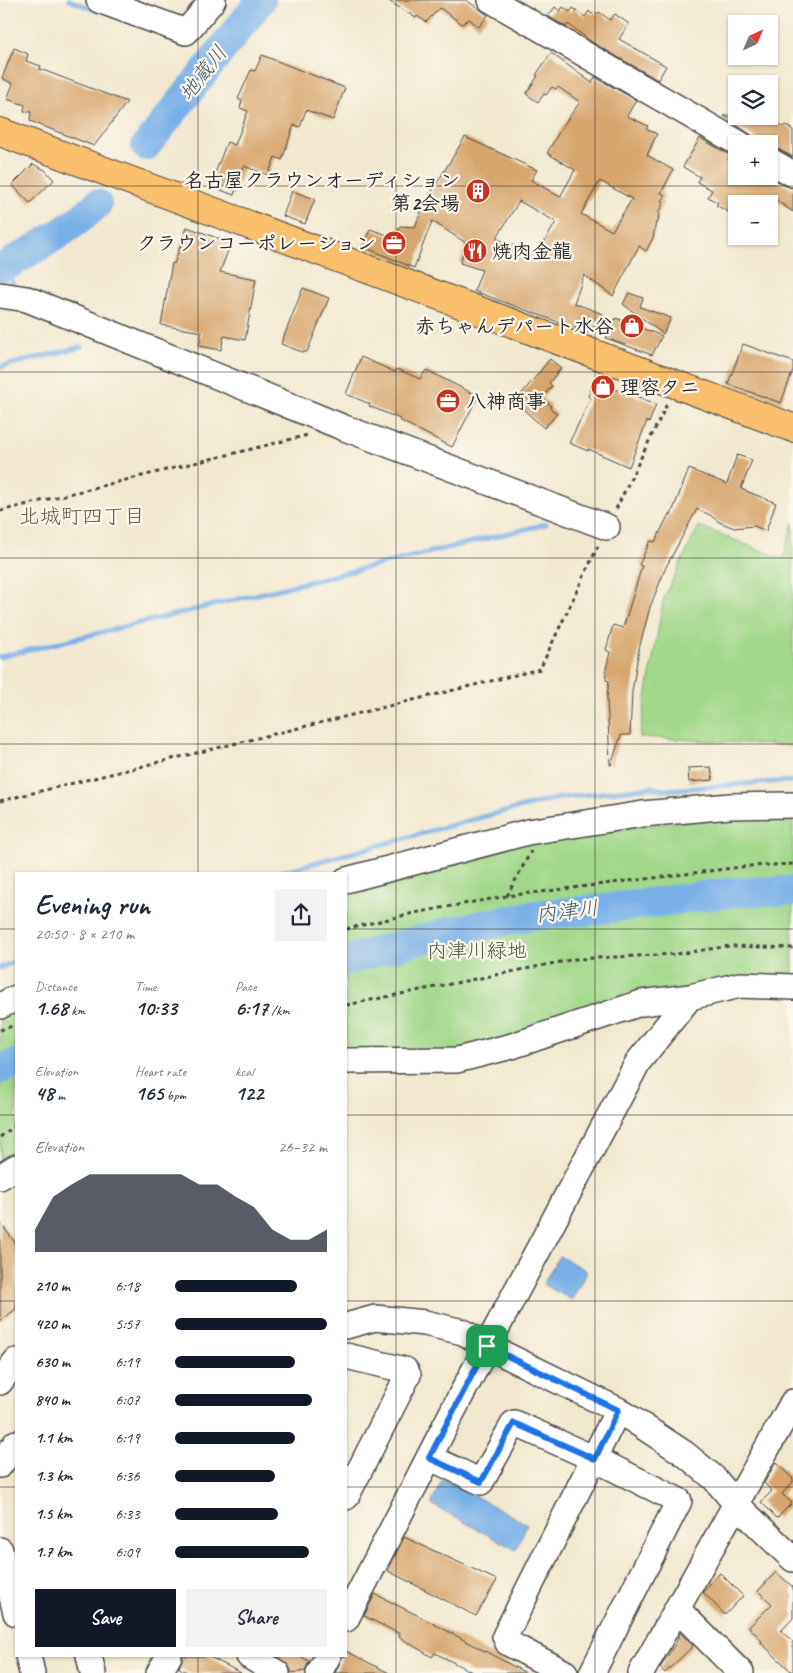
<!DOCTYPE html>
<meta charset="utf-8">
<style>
body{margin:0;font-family:Caveat,"Klee One",sans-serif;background:#f2f2f3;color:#1f2937;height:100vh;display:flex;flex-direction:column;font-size:19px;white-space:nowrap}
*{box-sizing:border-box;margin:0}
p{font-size:16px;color:#747a83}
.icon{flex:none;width:28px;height:28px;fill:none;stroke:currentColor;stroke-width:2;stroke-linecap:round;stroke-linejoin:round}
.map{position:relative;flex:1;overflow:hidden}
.drawer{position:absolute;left:15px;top:872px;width:332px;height:785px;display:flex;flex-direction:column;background:#fff;border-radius:0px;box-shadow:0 1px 4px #0004}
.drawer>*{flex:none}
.needle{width:32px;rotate:44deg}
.buttons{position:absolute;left:728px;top:15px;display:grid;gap:10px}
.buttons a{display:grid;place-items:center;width:50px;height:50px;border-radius:0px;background:#fff;box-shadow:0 1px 4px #0004;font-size:25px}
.pin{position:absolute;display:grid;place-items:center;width:42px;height:42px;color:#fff;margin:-21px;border-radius:10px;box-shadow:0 2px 8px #0006}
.round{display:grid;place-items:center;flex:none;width:52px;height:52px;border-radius:0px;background:#f2f2f3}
.headline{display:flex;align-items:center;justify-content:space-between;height:85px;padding:0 20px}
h1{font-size:28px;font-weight:700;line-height:38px}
.metrics{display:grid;grid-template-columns:repeat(3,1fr);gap:8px;height:85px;padding:5px 20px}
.metrics div{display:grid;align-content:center}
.metrics b{font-size:21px;font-weight:700}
.metrics small{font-size:14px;font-weight:400}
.metrics p{font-size:14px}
.chart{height:140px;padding:10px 20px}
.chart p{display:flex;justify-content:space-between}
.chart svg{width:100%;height:90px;margin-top:5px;fill:#111827;opacity:.7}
.cta{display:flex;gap:10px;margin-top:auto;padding:10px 20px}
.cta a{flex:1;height:58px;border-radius:0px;background:#111827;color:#fff;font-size:20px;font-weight:700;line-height:58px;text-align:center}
.cta a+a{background:#f2f2f3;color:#1f2937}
ul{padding:0 20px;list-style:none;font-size:16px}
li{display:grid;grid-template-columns:80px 60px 1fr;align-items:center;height:38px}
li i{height:12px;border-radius:6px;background:#111827}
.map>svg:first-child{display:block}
.green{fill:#a0d789;stroke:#66815a}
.water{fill:#79b0e8;stroke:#526e8a}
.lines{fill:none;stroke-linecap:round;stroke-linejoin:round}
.stream{stroke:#79b0e8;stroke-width:5}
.river{stroke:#79b0e8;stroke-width:30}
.building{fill:#d7a56d;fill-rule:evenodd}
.minor-casing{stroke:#494744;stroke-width:28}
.major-casing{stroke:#494744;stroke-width:30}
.path{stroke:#494744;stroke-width:3;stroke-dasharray:4 4;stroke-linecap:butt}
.minor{stroke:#fff;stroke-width:25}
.major{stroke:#f9bf6c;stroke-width:28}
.route-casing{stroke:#fff;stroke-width:10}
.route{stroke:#1a73e8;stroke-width:6}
.grid{fill:none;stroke:#2b2b2b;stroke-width:1;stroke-opacity:0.55}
.labels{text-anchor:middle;stroke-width:4.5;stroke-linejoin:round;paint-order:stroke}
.poi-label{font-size:20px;font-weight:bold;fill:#2b2b2b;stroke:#fbf7ec;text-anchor:end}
.park-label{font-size:20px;fill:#485642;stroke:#fbf7ec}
.water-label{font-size:21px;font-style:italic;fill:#465a6d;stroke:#fbf7ec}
.neighbourhood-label{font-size:21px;fill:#675642;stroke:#fbf7ec}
</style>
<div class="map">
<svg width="793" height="1673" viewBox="0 0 793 1673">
<rect width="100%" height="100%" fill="#fbf7ec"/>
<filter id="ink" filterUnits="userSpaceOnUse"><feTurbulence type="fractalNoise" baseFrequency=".02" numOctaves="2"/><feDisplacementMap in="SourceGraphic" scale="10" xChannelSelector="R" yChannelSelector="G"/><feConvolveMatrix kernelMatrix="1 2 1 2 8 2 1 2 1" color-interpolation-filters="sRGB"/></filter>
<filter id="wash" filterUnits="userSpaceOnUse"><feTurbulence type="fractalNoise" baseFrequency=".0096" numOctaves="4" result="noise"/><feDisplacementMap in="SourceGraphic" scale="20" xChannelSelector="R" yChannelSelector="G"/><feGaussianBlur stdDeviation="1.12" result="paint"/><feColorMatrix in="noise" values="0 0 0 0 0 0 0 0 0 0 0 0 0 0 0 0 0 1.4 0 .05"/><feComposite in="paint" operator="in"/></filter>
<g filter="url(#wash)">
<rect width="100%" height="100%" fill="#f2e8cf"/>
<path class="green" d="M 793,522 L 793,746 L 639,737 L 664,597 L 699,526 L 783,559 Z
M 793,809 L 793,977 L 455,1053 L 346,1053 L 346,888 L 528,839 Z
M 16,1003 L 16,1154 L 0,1164 L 0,1011 Z"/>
<path class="water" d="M 559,1256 L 587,1271 L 572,1300 L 543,1284 Z
M 443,1479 L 527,1524 L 516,1550 L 431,1504 Z"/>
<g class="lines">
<path class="stream" d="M 69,0 L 95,10
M 6,266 L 15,290
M 0,367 L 81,347
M 0,657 L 546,524
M 274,874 L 482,817 L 559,798 L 652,787 L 664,790 L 772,782 L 793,781
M 0,968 L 16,961"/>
<path class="river" d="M 146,146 L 261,0
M 0,267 L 6,266 C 37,246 70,231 97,204
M 346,960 L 452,931 L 536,915 L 593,910 L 737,892 L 793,891
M 0,1069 L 16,1064"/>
</g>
<g id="blocks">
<path class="building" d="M 387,0 L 466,0 L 488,15 L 479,27 L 469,19 L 462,24 L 440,8 L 426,22 L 417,16 L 416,18 Z
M 555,7 L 560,11 L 563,7 L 570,12 L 573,8 L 585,17 L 589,11 L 592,14 L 594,12 L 597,14 L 599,12 L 610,20 L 615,14 L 629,24 L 619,39 L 666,66 L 658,80 L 593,43 L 568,24 L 566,27 L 548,16 Z
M 14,48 L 28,54 L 26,61 L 41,66 L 40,69 L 127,102 L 94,146 L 30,121 L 31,112 L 24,111 L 25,105 L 7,99 L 13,84 L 2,78 Z
M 551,53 L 592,83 L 595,77 L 636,100 L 627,116 L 648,126 L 646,129 L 657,134 L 647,155 L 673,170 L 661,193 L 665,195 L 661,201 L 664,202 L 659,211 L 658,223 L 656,222 L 653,238 L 646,251 L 639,246 L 613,296 L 584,275 L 574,303 L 603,314 L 588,333 L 474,291 L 482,270 L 460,263 L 466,243 L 432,221 L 414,268 L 364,247 L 370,229 L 396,238 L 400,226 L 415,227 L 424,204 L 465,137 L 537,170 L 531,180 L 560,197 L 575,170 L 547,153 L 562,127 L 580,102 L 558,87 L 556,89 L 552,87 L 546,95 L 544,94 L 538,102 L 526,94 L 538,76 L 536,75 ZM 600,181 L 632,199 L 612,231 L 581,214 ZM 519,201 L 556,222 L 538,253 L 526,249 L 526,250 L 496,239 Z
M 262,55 L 345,88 L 333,120 L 306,110 L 300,127 L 294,125 L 282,160 L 275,157 L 268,175 L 244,166 L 234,195 L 210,186 L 227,142 L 235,145 L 248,111 L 240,108 L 242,101 L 238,99 L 251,70 L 255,71 Z
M 724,116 L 767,116 L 783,127 L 785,125 L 793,130 L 793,157 L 776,148 L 769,146 L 769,144 L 764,144 Z
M 700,138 L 730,155 L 728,160 L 736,165 L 736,176 L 768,176 L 786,186 L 793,188 L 793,212 L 776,200 L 774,204 L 736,204 L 736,207 L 732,214 L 716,205 L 718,203 L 708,197 L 712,190 L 697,182 L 700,177 L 683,167 Z
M 33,164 L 45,170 L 54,180 L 30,203 L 12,185 Z
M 292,191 L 315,199 L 305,224 L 283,216 Z
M 187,227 L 231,243 L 220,272 L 256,279 L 245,340 L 224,336 L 221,350 L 199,346 L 202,332 L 161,325 L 172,263 L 174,264 Z
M 303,288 L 329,298 L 307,352 L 302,352 L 281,344 Z
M 629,293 L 643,298 L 640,307 L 671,318 L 663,334 L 623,304 Z
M 616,318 L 662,336 L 652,355 L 606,338 Z
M 743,344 L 793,362 L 793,370 L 781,403 L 728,384 Z
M 361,357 L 395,372 L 397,369 L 420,379 L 426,370 L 478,396 L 452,447 L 399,420 L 400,419 L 369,406 L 370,404 L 346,394 Z
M 550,359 L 561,368 L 549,383 L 552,386 L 542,398 L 551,406 L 550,408 L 557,414 L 544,428 L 515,402 Z
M 595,379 L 627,395 L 628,393 L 656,404 L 649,423 L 647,421 L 629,467 L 588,449 L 588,451 L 569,443 L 591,398 L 588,396 Z
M 737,455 L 752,460 L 741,489 L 776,503 L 766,531 L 754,526 L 734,528 L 719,522 L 710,515 L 697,509 L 666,567 L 650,607 L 639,649 L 632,692 L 630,735 L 621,735 L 611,765 L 610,765 L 607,696 L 609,681 L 606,680 L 606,669 L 610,652 L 606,650 L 613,625 L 623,628 L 642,566 L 639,565 L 650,541 L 655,542 L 669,514 L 671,515 L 689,469 L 727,484 Z
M 711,767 L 713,780 L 689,782 L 688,768 Z
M 0,1222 L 16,1244 L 16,1309 L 0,1321 Z
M 776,1462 L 793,1479 L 793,1482 L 782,1494 L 792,1503 L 777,1518 L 761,1502 L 772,1491 L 764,1483 Z
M 404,1537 L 497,1580 L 476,1616 L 388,1571 Z
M 776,1572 L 793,1587 L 793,1618 L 781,1631 L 793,1642 L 793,1673 L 761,1643 L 762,1641 L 749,1627 L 772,1604 L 758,1591 Z
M 720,1573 L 743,1596 L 725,1615 L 703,1592 Z
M 375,1594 L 421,1617 L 526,1673 L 474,1673 L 435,1653 L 432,1657 L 399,1637 L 400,1634 L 364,1616 Z
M 680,1633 L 693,1646 L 665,1673 L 660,1668 L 676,1643 Z
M 346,1651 L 389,1673 L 335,1673 L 343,1656 L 346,1656 Z
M 183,1656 L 208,1656 L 241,1673 L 189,1673 L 179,1668 Z
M 277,1656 L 300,1656 L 309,1661 L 305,1671 L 292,1673 L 289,1666 Z"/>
</g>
</g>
<g filter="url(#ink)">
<use href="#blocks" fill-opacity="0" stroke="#494744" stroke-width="1"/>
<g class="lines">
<defs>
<path id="minor" d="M 99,0 L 186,32 L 213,0
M 491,0 L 740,144
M 769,160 L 793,174
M 0,295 L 27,299 L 342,427 L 607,527
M 346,880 L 528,832 L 643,814 L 730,806 L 793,805
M 0,1006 L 16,998
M 346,1061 L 457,1060 L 512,1046 L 641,1003 L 690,997 L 740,985 L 793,987
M 0,1177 L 16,1167
M 346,1326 L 375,1318 L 425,1323 L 463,1332 L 487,1346 L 618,1410 L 685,1454 L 714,1478 L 736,1504 L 793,1559
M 346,1356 L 405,1370 L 408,1375 L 346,1497
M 0,1382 L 16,1361
M 429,1457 L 481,1482 L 514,1423 L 595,1459 L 679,1501 L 592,1673
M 0,1465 L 16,1443
M 0,1550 L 16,1613
M 677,1609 L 741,1673
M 346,1619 L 459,1399 L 638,1062 L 690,997
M 28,1656 L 32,1673
M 89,1656 L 93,1673
M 249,1656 L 277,1673
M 159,1673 L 169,1656
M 319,1673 L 328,1656
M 565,1673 L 508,1643 L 505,1636 L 618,1410
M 641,1673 L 793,1402"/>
<path id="major" d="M 0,132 L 793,428"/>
</defs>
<use href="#minor" class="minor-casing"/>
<use href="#major" class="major-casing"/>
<path class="path" d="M 616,509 L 667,404
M 0,511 L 308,435
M 0,801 L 540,669 L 599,544
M 507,896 L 531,851
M 346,929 L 414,913 L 507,896 L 750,866 L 793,864
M 346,1005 L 575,959 L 677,954 L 730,946 L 793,948
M 0,1030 L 16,1025
M 0,1137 L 16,1125"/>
<use href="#minor" class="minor"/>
<use href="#major" class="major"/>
</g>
</g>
<g class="lines" filter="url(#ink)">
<defs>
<path id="route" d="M 487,1346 L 618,1410 L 595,1459 L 514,1423 L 481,1482 L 429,1458 Z"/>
</defs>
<use href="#route" class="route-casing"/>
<use href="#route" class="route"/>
</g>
<path class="grid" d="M 198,0 L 198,874M 396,0 L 396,1673M 595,0 L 595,1673M 0,186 L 793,186M 0,372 L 793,372M 0,558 L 793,558M 0,744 L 793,744M 0,929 L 16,929M 346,929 L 793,929M 0,1115 L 16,1115M 346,1115 L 793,1115M 0,1301 L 16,1301M 346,1301 L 793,1301M 0,1487 L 16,1487M 346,1487 L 793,1487M 198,1656 L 198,1673"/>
<defs>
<symbol id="building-disc" viewBox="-11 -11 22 22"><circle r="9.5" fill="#c8321e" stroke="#fbf7ec"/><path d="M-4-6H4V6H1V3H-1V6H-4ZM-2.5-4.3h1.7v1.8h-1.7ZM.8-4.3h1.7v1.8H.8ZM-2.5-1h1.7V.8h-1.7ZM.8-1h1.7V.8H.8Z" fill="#fff"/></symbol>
<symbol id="office-disc" viewBox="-11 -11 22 22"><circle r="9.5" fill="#c8321e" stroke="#fbf7ec"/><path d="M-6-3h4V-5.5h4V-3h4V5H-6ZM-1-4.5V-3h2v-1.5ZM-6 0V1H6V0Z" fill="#fff"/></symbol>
<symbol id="restaurant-disc" viewBox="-11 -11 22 22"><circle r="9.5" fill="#c8321e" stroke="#fbf7ec"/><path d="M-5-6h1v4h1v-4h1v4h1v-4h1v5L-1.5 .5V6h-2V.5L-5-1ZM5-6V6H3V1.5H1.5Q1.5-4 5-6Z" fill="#fff"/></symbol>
<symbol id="shop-disc" viewBox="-11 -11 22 22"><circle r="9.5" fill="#c8321e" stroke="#fbf7ec"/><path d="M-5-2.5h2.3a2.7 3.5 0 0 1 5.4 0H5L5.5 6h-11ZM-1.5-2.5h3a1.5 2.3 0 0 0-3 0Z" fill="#fff"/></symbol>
</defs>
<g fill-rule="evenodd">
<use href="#building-disc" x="464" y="177" width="28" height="28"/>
<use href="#office-disc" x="380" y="229" width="28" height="28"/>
<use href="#restaurant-disc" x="461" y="237" width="28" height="28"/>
<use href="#shop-disc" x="618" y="312" width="28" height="28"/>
<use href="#shop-disc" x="589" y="373" width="28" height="28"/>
<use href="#office-disc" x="434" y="387" width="28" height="28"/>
</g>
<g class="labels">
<g class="poi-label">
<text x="460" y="187">名古屋クラウンオーディション<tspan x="460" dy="23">第2会場</tspan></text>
<text x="376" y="250">クラウンコーポレーション</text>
<text x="492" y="258" text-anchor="start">焼肉金龍</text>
<text x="614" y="333">赤ちゃんデパート水谷</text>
<text x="620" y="394" text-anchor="start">理容タニ</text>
<text x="466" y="408" text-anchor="start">八神商事</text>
</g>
<g class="park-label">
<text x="477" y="957">内津川緑地</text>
</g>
<g class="water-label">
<text transform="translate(203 73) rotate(-52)" y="7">地蔵川</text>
<text transform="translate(567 911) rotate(-7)" y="7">内津川</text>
</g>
<g class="neighbourhood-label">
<text x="82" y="523">北城町四丁目</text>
</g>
</g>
</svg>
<div class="buttons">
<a><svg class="needle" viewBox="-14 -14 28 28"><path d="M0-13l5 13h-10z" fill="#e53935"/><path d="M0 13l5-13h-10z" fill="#747a83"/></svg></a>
<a><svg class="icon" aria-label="layers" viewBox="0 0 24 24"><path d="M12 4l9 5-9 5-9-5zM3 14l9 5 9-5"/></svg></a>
<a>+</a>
<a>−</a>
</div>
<div class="pin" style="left:487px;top:1346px;background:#1e9e55"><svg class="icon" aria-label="arrive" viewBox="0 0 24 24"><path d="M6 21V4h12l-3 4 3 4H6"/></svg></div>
<section class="drawer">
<div class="headline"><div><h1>Evening run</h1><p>20:50 · 8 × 210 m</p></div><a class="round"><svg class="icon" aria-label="share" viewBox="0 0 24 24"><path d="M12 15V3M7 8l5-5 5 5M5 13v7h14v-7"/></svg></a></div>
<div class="metrics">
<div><p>Distance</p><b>1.68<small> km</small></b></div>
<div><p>Time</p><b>10:33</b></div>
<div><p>Pace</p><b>6:17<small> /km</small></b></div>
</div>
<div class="metrics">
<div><p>Elevation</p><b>48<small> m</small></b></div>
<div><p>Heart rate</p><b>165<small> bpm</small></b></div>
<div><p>kcal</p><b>122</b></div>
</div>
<div class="chart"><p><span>Elevation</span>26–32 m</p>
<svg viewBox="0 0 160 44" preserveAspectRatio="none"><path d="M0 44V33L10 17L20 11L30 6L40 6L50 6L60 6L70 6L80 6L90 11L100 11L110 17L120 22L130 33L140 38L150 38L160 33V44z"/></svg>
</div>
<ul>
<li><b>210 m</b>6:18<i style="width:80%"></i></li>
<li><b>420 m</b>5:57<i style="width:100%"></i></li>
<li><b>630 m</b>6:19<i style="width:79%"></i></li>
<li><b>840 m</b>6:07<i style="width:90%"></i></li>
<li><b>1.1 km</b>6:19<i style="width:79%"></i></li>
<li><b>1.3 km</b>6:36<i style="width:66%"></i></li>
<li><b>1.5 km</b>6:33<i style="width:68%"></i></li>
<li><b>1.7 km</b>6:09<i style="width:88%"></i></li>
</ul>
<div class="cta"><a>Save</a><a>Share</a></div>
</section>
</div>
